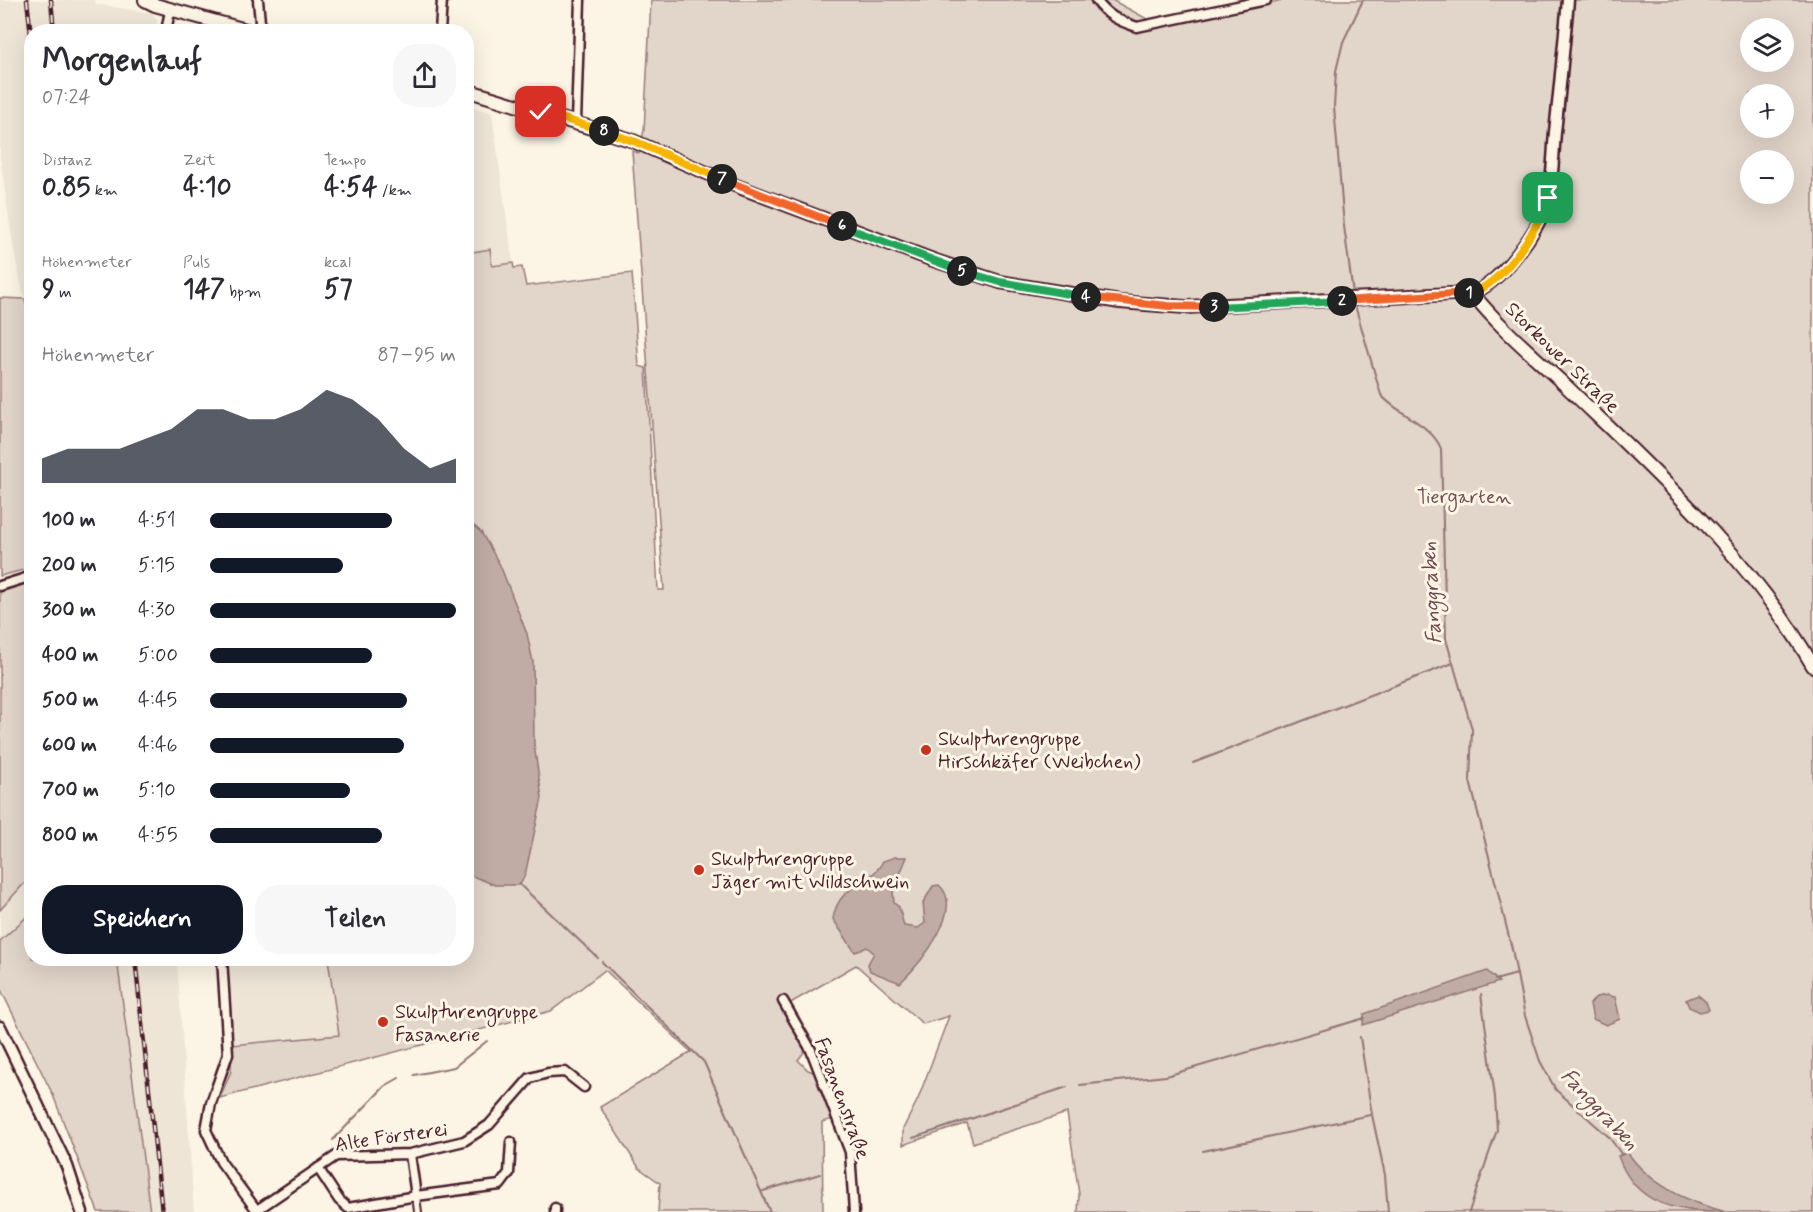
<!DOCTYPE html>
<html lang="de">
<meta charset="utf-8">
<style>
body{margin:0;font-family:Mynerve,sans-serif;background:#f7f7f7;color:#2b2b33;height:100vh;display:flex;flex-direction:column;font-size:22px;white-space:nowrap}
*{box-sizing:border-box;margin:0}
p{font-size:20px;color:#7c7c81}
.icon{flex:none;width:33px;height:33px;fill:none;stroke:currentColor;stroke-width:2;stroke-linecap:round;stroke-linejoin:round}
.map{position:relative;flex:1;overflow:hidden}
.panel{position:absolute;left:24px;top:24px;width:450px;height:942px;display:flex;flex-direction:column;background:#fff;border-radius:24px;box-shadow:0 6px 24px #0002}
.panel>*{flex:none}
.tools{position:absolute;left:1740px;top:18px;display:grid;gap:12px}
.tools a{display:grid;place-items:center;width:54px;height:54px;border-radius:50%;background:#fff;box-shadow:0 6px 24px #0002;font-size:30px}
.pin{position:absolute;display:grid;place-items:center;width:51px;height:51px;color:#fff;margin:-26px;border-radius:12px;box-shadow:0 3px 9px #0006}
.km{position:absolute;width:30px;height:30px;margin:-15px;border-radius:50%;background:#222;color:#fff;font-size:16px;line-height:30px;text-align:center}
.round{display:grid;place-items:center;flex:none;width:63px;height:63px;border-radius:24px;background:#f7f7f7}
.summary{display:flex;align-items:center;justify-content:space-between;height:102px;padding:0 18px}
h1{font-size:33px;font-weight:700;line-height:45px}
.metrics{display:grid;grid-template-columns:repeat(3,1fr);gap:9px;height:102px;padding:6px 18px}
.metrics div{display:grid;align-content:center}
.metrics b{font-size:26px;font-weight:700}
.metrics small{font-size:16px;font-weight:400}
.metrics p{font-size:16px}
.chart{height:168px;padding:12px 18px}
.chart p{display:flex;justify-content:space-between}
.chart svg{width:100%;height:108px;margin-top:6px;fill:#111827;opacity:.7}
.action{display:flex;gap:12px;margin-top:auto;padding:12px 18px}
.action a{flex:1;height:69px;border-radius:24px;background:#111827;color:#fff;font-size:24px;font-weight:700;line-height:69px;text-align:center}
.action a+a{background:#f7f7f7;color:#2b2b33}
ul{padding:0 18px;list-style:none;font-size:20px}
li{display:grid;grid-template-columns:96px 72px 1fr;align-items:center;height:45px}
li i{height:15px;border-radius:8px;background:#111827}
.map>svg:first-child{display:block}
.built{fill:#eee5d7}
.green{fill:#e2d5ca;stroke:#967a7a;stroke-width:1.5;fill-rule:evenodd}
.water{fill:#c0aca5;stroke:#917474;stroke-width:1.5}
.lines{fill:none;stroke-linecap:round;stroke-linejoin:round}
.stream{stroke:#917474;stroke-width:2}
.pedestrian-casing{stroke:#4a1f2b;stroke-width:10}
.minor-casing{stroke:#4a1f2b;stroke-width:13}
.tertiary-casing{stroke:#4a1f2b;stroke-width:15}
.secondary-casing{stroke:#4a1f2b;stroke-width:16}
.pedestrian{stroke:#fcf5e5;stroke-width:6}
.minor{stroke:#fcf5e5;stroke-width:8}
.tertiary{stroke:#fcf5e5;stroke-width:10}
.secondary{stroke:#fcf5e5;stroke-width:12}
.rail-casing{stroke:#4a1f2b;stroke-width:4.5}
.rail{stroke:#fcf5e5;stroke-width:2;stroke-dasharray:7;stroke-linecap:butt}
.split-1-casing{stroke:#fff;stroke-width:12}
.split-2-casing{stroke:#fff;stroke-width:12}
.split-3-casing{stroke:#fff;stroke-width:12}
.split-4-casing{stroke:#fff;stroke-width:12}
.split-5-casing{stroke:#fff;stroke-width:12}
.split-6-casing{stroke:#fff;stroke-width:12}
.split-7-casing{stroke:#fff;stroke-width:12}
.split-8-casing{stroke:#fff;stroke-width:12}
.split-9-casing{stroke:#fff;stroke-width:12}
.split-1{stroke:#f5b400;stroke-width:8}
.split-2{stroke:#f0652b;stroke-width:8}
.split-3{stroke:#22a559;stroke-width:8}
.split-4{stroke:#f0652b;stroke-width:8}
.split-5{stroke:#22a559;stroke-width:8}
.split-6{stroke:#22a559;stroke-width:8}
.split-7{stroke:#f0652b;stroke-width:8}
.split-8{stroke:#f5b400;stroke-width:8}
.split-9{stroke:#f5b400;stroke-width:8}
.poi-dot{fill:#c8321e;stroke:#fcf5e5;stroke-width:2}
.labels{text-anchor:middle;stroke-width:6;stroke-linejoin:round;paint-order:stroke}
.street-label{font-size:20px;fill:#4a1f2b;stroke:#fcf5e5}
.park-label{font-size:20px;fill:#704c53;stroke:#fcf5e5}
.poi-label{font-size:20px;fill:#4a1f2b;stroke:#fcf5e5;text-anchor:start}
.water-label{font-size:21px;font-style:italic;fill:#6d4950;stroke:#fcf5e5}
</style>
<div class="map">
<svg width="1813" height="1212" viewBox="0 0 1813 1212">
<rect width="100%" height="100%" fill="#fcf5e5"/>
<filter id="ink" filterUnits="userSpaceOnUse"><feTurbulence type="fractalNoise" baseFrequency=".0167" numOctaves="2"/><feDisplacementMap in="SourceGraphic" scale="12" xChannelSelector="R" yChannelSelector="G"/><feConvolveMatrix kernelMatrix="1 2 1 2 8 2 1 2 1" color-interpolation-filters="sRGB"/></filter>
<g filter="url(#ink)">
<path class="built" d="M 0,0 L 95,0 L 96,4 L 152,13 L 157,20 L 158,31 L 32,32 L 31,328 L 14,252 L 0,158 Z
M 467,105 L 492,113 L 513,263 L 492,266 L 489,249 L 467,253 Z
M 31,876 L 31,912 L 0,941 L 0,910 Z
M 117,959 L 177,959 L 194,1212 L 150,1212 Z
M 225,959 L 328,959 L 339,1035 L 232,1045 Z"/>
<path class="green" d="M 651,0 L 1112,0 L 1160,26 L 1283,0 L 1813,0 L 1813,1212 L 1078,1212 L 1079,1194 L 1067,1113 L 973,1143 L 967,1123 L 903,1145 L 903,1129 L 918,1099 L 949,1016 L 923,1024 L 856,965 L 787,1005 L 809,1046 L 798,1060 L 808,1070 L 816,1073 L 834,1119 L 822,1122 L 823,1212 L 658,1212 L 660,1183 L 639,1168 L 600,1107 L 691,1052 L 605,970 L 551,1011 L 220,1098 L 231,1071 L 232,1045 L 339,1035 L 328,959 L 466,958 L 467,253 L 490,249 L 492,266 L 513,263 L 514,268 L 522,267 L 526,286 L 632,273 L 639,366 L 646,368 L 658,590 L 664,590 L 632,151 L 639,153 L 644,130 ZM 1750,28 L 1784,28 L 1784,62 L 1750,62 ZM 1750,94 L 1784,94 L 1784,128 L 1750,128 ZM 1750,160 L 1784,160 L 1784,194 L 1750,194 Z
M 0,298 L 25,299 L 32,328 L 31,568 L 0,576 Z
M 31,582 L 31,876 L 0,910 L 0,592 Z
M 31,913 L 32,958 L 117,959 L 150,1212 L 98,1212 L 53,1095 L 0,988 L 0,941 Z"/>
<path class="water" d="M 466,519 L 481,532 L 500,565 L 527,634 L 533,662 L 534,745 L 542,798 L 525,875 L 520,885 L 495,885 L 467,874 Z
M 895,857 L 907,857 L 893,891 L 894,903 L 899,907 L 904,926 L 918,928 L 925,923 L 923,903 L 933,886 L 939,885 C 966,909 920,964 900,983 L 870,971 L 868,964 L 874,953 L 867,947 L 855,952 L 833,919 C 838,883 871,886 883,861 Z
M 1487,971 L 1499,982 L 1363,1025 L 1364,1014 Z
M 1607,995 L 1615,997 L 1620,1019 L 1606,1025 L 1593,1019 L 1590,1004 L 1596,997 Z
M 1698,995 L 1706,1002 L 1709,1010 L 1700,1012 L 1689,1007 L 1686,1000 Z
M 1627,1152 C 1650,1185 1686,1202 1726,1212 C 1678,1212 1636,1207 1618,1156 Z"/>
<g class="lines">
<path class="stream" d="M 1353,294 L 1344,226 L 1334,107 L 1336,71 L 1343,42 L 1363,0
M 1354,302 L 1381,395 C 1397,414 1433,425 1441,449 L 1446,639 L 1472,729 L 1470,781 L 1512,949 L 1525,1016 L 1540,1061 L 1556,1090 L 1609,1137 L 1622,1155
M 1193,763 L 1453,663
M 519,884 L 598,958
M 602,962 L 704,1062 L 770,1212
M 1495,980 L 1517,974
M 1360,1037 L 1372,1115 L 1385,1175 L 1388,1212
M 414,1075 L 454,1067 L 487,1041
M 1080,1085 L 1166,1076 L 1365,1018
M 913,1138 L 1067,1087
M 333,1140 L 385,1086 L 399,1078
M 1203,1151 L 1370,1115
M 763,1191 L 820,1174
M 1469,1212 L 1497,1130 L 1495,1097 L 1481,994"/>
<defs>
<path id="pedestrian" d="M 416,1196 L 418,1212"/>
<path id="minor" d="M 1096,0 C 1107,16 1119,21 1137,27 L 1266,0
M 166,32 L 170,10
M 257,32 L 260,22 L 258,0
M 440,32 L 442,0
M 576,122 L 580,0
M 0,586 L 32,576
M 222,958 L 228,1054 L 211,1103 L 206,1130 L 221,1162 L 258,1212
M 783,1001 L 811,1050 L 850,1152 L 854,1212
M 410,1154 L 416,1196
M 318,1168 L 339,1200 L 348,1208 L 416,1196 L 500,1185 L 509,1173 L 511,1142
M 257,1210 L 336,1156 L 410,1154 L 464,1141 L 489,1125 L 530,1078 L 548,1073 L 565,1072 L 584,1087
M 555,1212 L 555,1208"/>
<path id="tertiary" d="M 1472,293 C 1499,285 1541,228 1548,200 C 1553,178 1553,154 1555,132 C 1560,88 1564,44 1568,0
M 0,1027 L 67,1166 L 82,1212"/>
<path id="secondary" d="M 145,0 L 155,5 L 253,32
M 466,90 L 631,140 L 739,187 L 933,260 L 1000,282 L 1120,302 L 1185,307 L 1472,293 C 1500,328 1534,356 1566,386 C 1655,472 1751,558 1813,666"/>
</defs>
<use href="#pedestrian" class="pedestrian-casing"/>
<use href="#minor" class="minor-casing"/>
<use href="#tertiary" class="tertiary-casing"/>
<use href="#secondary" class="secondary-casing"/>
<use href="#pedestrian" class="pedestrian"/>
<use href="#minor" class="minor"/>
<use href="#tertiary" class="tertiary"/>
<use href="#secondary" class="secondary"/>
<defs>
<path id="rail" d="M 27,0 L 32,44
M 51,0 L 54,32
M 135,958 L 162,1212"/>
</defs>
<use href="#rail" class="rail-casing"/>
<use href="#rail" class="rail"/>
</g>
</g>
<g class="lines" filter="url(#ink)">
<defs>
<path id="split-1" d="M 1469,293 C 1500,288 1540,227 1548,198"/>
<path id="split-2" d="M 1342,301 L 1469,293"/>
<path id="split-3" d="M 1214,307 L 1342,301"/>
<path id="split-4" d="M 1086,297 L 1168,306 L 1214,307"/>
<path id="split-5" d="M 962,271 L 1000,282 L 1086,297"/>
<path id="split-6" d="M 842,226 L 962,271"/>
<path id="split-7" d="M 722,179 L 842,226"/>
<path id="split-8" d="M 604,131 L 636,142 L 722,179"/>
<path id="split-9" d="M 541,112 L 604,131"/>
</defs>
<use href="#split-1" class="split-1-casing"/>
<use href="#split-2" class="split-2-casing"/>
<use href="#split-3" class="split-3-casing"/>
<use href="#split-4" class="split-4-casing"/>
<use href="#split-5" class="split-5-casing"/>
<use href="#split-6" class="split-6-casing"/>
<use href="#split-7" class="split-7-casing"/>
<use href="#split-8" class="split-8-casing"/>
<use href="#split-9" class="split-9-casing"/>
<use href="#split-1" class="split-1"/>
<use href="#split-2" class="split-2"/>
<use href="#split-3" class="split-3"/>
<use href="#split-4" class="split-4"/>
<use href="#split-5" class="split-5"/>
<use href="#split-6" class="split-6"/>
<use href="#split-7" class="split-7"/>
<use href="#split-8" class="split-8"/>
<use href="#split-9" class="split-9"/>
</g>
<g class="poi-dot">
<circle cx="926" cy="750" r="6"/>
<circle cx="699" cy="870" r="6"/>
<circle cx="383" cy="1022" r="6"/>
</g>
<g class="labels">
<g class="street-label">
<text transform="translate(1563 357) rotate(44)" y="7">Storkower Straße</text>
<text transform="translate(843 1098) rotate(70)" y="7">Fasanenstraße</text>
<text transform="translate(391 1136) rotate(-8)" y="7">Alte Försterei</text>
</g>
<g class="park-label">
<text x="1464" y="503">Tiergarten</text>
</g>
<g class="poi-label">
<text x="938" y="745">Skulpturengruppe<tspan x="938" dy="23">Hirschkäfer (Weibchen)</tspan></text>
<text x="711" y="865">Skulpturengruppe<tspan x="711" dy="23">Jäger mit Wildschwein</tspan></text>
<text x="395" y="1018">Skulpturengruppe<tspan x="395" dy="23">Fasanerie</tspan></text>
</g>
<g class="water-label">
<text transform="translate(1431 593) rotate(-93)" y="7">Fanggraben</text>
<text transform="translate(1600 1109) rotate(47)" y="7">Fanggraben</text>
</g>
</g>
</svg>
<div class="tools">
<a><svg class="icon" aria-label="layers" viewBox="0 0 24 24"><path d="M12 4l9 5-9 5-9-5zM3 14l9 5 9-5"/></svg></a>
<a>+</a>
<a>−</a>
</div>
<div class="pin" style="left:1548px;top:198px;background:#1e9e55"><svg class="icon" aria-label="arrive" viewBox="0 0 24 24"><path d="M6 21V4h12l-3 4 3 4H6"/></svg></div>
<div class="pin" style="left:541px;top:112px;background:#d93025"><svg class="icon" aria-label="check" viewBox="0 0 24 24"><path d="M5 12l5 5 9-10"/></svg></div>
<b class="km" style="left:1469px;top:293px">1</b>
<b class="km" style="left:1342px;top:301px">2</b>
<b class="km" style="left:1214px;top:307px">3</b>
<b class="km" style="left:1086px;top:297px">4</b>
<b class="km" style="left:962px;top:271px">5</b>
<b class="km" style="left:842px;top:226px">6</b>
<b class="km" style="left:722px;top:179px">7</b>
<b class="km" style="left:604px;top:131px">8</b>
<section class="panel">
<div class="summary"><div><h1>Morgenlauf</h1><p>07:24</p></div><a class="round"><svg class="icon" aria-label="share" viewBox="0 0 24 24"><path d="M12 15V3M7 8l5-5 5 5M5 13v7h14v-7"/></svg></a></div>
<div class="metrics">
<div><p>Distanz</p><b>0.85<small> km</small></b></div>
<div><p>Zeit</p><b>4:10</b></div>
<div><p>Tempo</p><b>4:54<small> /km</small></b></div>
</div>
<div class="metrics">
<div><p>Höhenmeter</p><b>9<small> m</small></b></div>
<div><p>Puls</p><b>147<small> bpm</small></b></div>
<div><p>kcal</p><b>57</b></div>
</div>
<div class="chart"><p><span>Höhenmeter</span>87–95 m</p>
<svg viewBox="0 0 160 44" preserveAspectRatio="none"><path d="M0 44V34L10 30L20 30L30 30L40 26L50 22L60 14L70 14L80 18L90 18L100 14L110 6L120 10L130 18L140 30L150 38L160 34V44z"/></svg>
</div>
<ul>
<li><b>100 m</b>4:51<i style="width:74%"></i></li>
<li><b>200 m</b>5:15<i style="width:54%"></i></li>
<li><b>300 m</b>4:30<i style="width:100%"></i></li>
<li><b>400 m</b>5:00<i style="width:66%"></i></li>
<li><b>500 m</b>4:45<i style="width:80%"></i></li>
<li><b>600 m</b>4:46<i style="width:79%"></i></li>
<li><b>700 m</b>5:10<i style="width:57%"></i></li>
<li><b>800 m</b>4:55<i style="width:70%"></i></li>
</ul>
<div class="action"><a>Speichern</a><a>Teilen</a></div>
</section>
</div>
